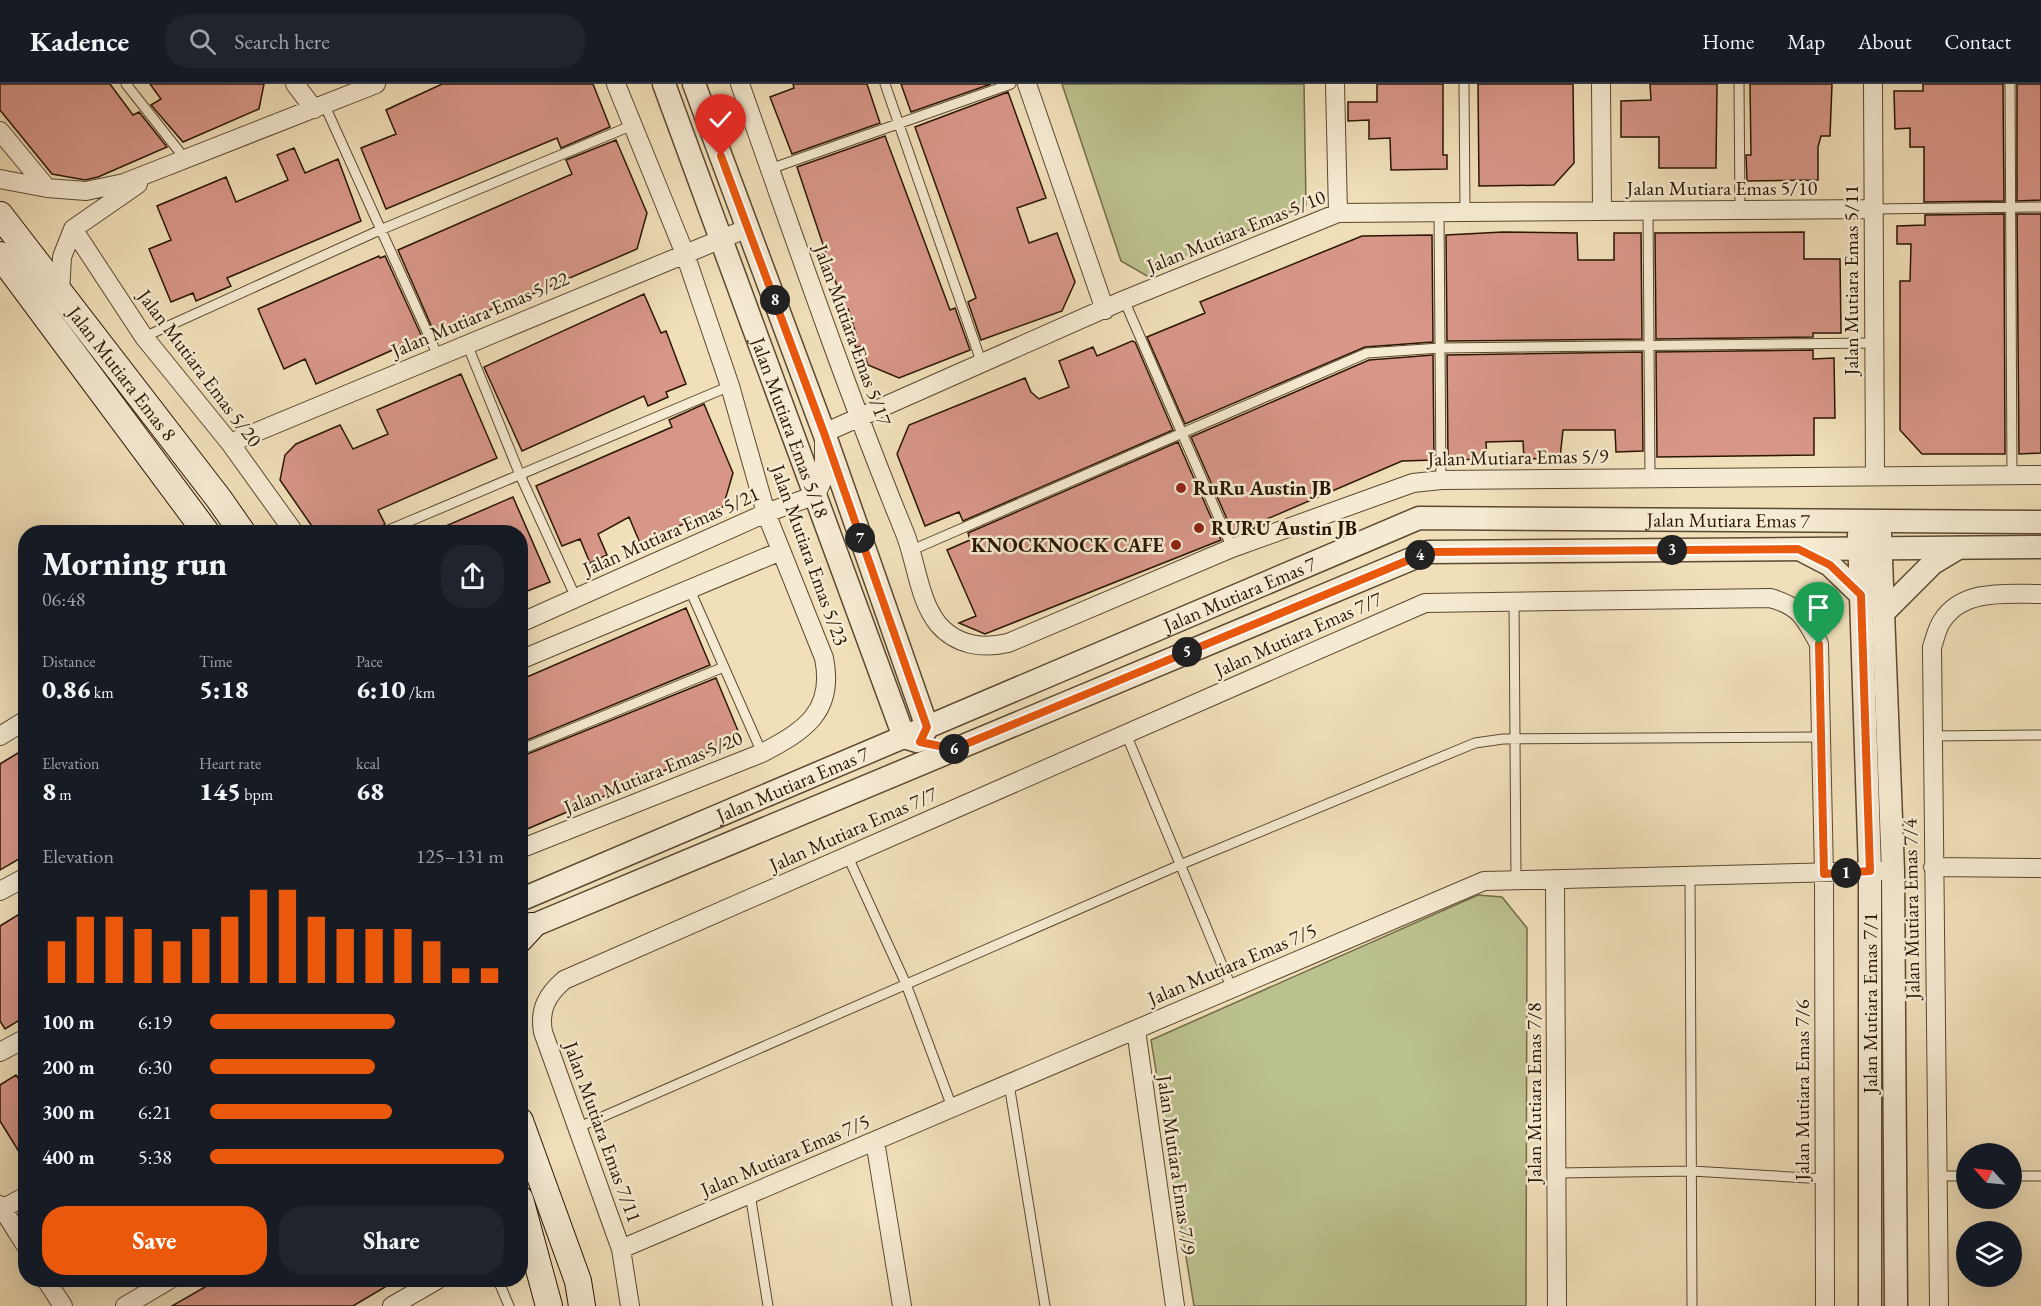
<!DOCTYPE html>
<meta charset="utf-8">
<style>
body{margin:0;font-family:"EB Garamond",serif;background:#20242c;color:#f1f3f6;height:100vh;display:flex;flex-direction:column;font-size:22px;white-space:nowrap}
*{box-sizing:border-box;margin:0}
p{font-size:20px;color:#9ea1a6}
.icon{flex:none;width:33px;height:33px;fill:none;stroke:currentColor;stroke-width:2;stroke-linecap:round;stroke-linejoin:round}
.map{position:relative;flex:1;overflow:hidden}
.details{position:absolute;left:18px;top:441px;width:510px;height:762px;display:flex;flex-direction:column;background:#171b24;border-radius:24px;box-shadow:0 6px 24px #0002}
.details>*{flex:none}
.needle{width:39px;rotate:297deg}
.tools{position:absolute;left:1956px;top:1059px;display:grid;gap:12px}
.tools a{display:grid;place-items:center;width:66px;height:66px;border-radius:50%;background:#171b24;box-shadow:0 6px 24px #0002;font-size:30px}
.pin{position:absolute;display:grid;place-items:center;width:51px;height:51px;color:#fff;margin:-62px -26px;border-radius:50% 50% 50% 0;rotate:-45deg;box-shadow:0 0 6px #0007}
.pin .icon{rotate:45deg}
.km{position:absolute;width:30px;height:30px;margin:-15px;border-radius:50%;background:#222;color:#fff;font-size:16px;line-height:30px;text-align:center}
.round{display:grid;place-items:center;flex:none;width:63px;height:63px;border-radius:24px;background:#20242c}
.head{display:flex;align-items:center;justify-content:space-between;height:102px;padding:0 24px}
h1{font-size:33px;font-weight:800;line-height:45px}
.metrics{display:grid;grid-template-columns:repeat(3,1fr);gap:9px;height:102px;padding:6px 24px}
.metrics div{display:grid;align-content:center}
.metrics b{font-size:26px;font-weight:800}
.metrics small{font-size:16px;font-weight:400}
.metrics p{font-size:16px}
.chart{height:168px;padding:12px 24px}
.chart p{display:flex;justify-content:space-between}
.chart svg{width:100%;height:108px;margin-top:6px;stroke:#ea580c;stroke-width:6}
.action{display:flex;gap:12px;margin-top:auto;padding:12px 24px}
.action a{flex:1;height:69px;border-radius:24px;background:#ea580c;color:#fff;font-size:24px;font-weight:800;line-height:69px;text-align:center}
.action a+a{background:#20242c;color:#f1f3f6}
ul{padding:0 24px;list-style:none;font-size:20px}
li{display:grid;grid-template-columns:96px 72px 1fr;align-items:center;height:45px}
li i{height:15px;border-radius:8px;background:#ea580c}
header{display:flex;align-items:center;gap:36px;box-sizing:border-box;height:84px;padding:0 30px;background:#171b24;border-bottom:2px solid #363941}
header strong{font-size:28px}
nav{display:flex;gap:33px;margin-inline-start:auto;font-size:21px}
.search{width:420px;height:54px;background:#20242c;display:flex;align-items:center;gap:15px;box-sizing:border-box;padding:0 21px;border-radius:24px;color:#9ea1a6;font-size:22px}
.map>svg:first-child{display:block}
.green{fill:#bbc18e;stroke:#736c48;stroke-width:1.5}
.building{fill:#d79687;stroke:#2b1603;stroke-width:1.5}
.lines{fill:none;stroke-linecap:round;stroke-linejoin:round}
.service-casing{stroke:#5c4830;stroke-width:11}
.minor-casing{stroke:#5c4830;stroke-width:20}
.tertiary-casing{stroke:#5c4830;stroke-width:25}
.secondary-casing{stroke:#2b1603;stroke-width:28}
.service{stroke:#f5ead2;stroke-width:9}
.minor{stroke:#f5ead2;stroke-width:18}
.tertiary{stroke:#f5ead2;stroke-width:22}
.secondary{stroke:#f5ead2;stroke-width:26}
.route-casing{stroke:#fff;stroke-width:12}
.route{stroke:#ea580c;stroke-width:8}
.poi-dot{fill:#8f2418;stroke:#f5ead2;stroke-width:2}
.labels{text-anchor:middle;stroke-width:5;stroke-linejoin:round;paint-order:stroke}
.street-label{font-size:20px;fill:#2b1603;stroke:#f5ead2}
.poi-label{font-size:20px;font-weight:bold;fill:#2b1603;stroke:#f5ead2;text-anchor:start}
</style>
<header>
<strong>Kadence</strong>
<div class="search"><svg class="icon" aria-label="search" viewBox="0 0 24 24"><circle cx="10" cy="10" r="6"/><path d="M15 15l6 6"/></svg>Search here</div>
<nav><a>Home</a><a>Map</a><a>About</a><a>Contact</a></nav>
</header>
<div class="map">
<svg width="2041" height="1222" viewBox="0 0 2041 1222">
<rect width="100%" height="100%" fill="#f0dfb9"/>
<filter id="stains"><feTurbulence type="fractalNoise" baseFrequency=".00333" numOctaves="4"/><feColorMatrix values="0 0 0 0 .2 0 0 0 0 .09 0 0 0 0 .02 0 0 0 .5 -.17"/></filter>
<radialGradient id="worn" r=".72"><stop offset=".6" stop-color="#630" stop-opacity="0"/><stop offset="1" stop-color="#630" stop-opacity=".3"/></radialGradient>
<path class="green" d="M 1062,0 L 1304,0 L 1306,121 L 1147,192 L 1121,177 Z
M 1478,811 L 1502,813 L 1527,844 L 1526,1222 L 1194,1222 L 1151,956 Z"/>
<path class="building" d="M 0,0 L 110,0 L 133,31 L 139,28 L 167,63 L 98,93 L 85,96 L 52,90 L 0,26 Z
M 150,0 L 264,0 L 259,25 L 183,58 L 151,21 L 161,15 Z
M 442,0 L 593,0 L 610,43 L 561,64 L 557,54 L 386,125 L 361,64 L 396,50 L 386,26 Z
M 793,0 L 867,0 L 880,39 L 792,70 L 770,13 L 794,4 Z
M 901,0 L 991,0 L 911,28 Z
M 1377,0 L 1443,0 L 1443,71 L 1447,71 L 1447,85 L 1391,86 L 1390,54 L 1369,55 L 1369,36 L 1348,37 L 1348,18 L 1377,18 Z
M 1478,0 L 1573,0 L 1574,79 L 1554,101 L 1479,102 Z
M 1650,0 L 1717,0 L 1716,84 L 1659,84 L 1659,53 L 1621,53 L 1621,17 L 1651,16 Z
M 1750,0 L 1832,0 L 1830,52 L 1821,52 L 1818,63 L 1818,96 L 1747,97 L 1746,71 L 1751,71 Z
M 1923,0 L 2003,0 L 2004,117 L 1924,118 L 1924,63 L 1910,63 L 1910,44 L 1895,45 L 1894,7 L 1923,7 Z
M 2017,0 L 2041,0 L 2041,116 L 2017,117 Z
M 1008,8 L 1046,114 L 1017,124 L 1029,159 L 1057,149 L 1075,198 L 1062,227 L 981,256 L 968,218 L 976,214 L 915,43 Z
M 885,52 L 950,226 L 955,224 L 970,266 L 899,294 L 868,281 L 861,262 L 856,264 L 851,251 L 856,250 L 848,225 L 845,226 L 797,83 Z
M 616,56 L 647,129 L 637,165 L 523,214 L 522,212 L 438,249 L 434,248 L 398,166 L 572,90 L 566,76 Z
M 294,64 L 305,89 L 338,75 L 361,137 L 227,194 L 231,202 L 196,217 L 193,209 L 171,218 L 149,165 L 171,156 L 157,122 L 226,93 L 236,118 L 288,96 L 277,71 Z
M 2004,130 L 2005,370 L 1922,370 L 1900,346 L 1900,197 L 1910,197 L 1911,160 L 1897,160 L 1897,142 L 1925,141 L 1925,131 Z
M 2017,130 L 2041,130 L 2041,369 L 2019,370 Z
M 1503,148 L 1577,149 L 1578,176 L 1614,176 L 1614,149 L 1641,149 L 1642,255 L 1447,257 L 1446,151 Z
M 1804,148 L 1804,175 L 1840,175 L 1841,249 L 1813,249 L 1813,253 L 1656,255 L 1655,149 Z
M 1432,151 L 1433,258 L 1365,263 L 1185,340 L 1147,253 L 1205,229 L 1200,218 L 1362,152 Z
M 379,172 L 380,174 L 385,172 L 422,253 L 316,300 L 305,275 L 284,285 L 258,225 Z
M 644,210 L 661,249 L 666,247 L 686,300 L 666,308 L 668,313 L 648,322 L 644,312 L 522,367 L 484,283 Z
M 1132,257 L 1135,258 L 1173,346 L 963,437 L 959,428 L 925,442 L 897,370 L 909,341 L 1025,294 L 1031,308 L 1039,315 L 1069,303 L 1059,277 L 1093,263 L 1097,272 Z
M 1813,266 L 1813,275 L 1834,274 L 1835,334 L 1814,334 L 1814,371 L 1657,373 L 1656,268 Z
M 1642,268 L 1643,367 L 1616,368 L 1615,346 L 1563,346 L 1560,374 L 1524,375 L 1523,357 L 1486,358 L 1487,375 L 1448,376 L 1447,271 Z
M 1433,271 L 1434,376 L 1402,377 L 1267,435 L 1269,439 L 1234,451 L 1191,353 L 1369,276 Z
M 461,290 L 497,374 L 378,426 L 385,440 L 379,444 L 377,448 L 316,448 L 280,396 L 285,371 L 296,360 L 340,341 L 353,365 L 388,350 L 377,326 Z
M 704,320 L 733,389 L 723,423 L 640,459 L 629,433 L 598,450 L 607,471 L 590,479 L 580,455 L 562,462 L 536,402 L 672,343 L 669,336 Z
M 1178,358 L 1221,456 L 985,550 L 959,539 L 976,532 L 947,466 L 970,456 L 968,449 Z
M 513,413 L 550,498 L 520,510 L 520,448 L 432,448 Z
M 686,524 L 710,581 L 520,659 L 520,596 Z
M 716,594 L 741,654 L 520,748 L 520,673 Z
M 26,664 L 26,771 L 0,786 L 0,680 Z
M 26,826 L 26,932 L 5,945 L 0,937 L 0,842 Z
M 16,991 L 26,1006 L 26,1079 L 0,1037 L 0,1001 Z
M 217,1196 L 397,1196 L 353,1222 L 172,1222 Z"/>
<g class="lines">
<defs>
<path id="service" d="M 126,0 L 186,76
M 885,0 L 982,280
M 1464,0 L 1465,128
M 1739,0 L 1740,126
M 2010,0 L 2012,391
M 325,22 L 438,272
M 770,85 L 1011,0
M 1873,125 L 2041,123
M 1648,127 L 1650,393
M 1439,129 L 1441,396
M 1124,216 L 1232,464
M 144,253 L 380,146 L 633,41
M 467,260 L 520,391 L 576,514
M 384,448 L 730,302
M 912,466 L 1367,269 L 1440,264 L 1874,259
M 690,506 L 762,669
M 1514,517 L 1516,796
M 1126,650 L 1232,905
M 1932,652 L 2041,651
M 520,666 L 724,583
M 848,773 L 906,900 L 952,1023
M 1690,793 L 1692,1222
M 1009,1000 L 1045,1222
M 579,1043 L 1182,780 L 1475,659 L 1503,655 L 1821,653
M 1557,1089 L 1692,1087 L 1825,1095
M 1937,1092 L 1966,1092
M 2012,1092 L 2041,1092
M 750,1110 L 768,1222
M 498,1196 L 509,1222"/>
<path id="minor" d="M 295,0 L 314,25
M 740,0 C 793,150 844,300 904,447 C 916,475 918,515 938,540 C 956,561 982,565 1008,559 L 1232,464 L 1413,399 L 1441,396 L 2041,391
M 1027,0 L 1105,226
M 1335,0 L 1338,129
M 1601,0 L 1602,127
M 1873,0 L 1875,392
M 0,47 L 47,104
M 0,95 L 47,104 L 86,107 L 124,99 L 376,0
M 73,145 L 144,253 L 230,359 L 294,448
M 60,209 L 62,173 L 73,145 L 138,100
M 230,359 L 748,144
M 520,539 L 766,429 L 816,411 L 824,393 L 824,349 L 1124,216 L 1338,129 L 1873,125
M 520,576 L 781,467
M 0,652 L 26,636
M 520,765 L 762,669 C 804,647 835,628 824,574 L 766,429 L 730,302 L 685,170 L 616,0
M 1933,783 L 2041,784
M 1555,795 L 1557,1222
M 0,807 L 26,793
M 1136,946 L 1175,1222
M 0,968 L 26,954
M 875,1057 L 902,1222
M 0,1121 L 26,1162
M 0,1126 L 26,1112
M 621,1165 L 1484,797 L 1881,787
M 46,1196 L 63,1222
M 125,1222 L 169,1196
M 392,1222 L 437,1196
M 630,1222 L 621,1165 L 543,948 C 539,925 547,911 564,896 L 1425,519 L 1770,514 C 1800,522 1805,534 1819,560 L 1824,790 L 1825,1222
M 1939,1222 L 1932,563 C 1935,555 1937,544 1942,537 C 1963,504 2008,510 2041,510"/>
<g id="tertiary">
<path id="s1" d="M 664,0 L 904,653 L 917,657"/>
<path d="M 694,0 L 824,349 L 927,643 L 921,656"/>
<path d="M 1859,450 L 1870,787 L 1870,1222"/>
<path d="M 1880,450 L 1893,787 L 1896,1222"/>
<path d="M 1803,467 L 1830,481 L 1861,511"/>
<path d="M 1883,529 L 1933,479 L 1958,464"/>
<path id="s2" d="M 520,816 L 1419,434 L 2041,438"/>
<path d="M 520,847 L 1428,468 L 2041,463"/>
</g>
<g id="secondary">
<path id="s3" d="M 0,131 L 219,415 L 242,448"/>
<path d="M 0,171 L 206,448"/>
<path d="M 520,855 L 532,842"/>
<path d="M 520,1037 L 578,1197 L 582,1222"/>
<path d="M 520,1115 L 549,1222"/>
</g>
</defs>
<use href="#service" class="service-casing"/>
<use href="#minor" class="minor-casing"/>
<use href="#tertiary" class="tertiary-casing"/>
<use href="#secondary" class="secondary-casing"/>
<use href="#service" class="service"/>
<use href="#minor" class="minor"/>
<use href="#tertiary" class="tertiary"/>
<use href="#secondary" class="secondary"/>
</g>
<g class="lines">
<defs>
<path id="route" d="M 721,72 L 824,349 L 927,643 L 920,658 L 954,665 L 1428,468 L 1798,465 L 1830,481 L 1861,511 L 1870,787 L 1824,790 L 1819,560"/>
</defs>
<use href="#route" class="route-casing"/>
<use href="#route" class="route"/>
</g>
<g class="poi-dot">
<circle cx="1181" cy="404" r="6"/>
<circle cx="1199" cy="444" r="6"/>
<circle cx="1176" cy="461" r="6"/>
</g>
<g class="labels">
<g class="street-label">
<text x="1722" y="111">Jalan Mutiara Emas 5/10</text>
<text transform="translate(1236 147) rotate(-22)" y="7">Jalan Mutiara Emas 5/10</text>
<text transform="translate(1851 196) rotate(-90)" y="7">Jalan Mutiara Emas 5/11</text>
<text transform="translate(480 230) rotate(-23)" y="7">Jalan Mutiara Emas 5/22</text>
<text transform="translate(853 251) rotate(70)" y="7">Jalan Mutiara Emas 5/17</text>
<text transform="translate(200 284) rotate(53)" y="7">Jalan Mutiara Emas 5/20</text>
<text dy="7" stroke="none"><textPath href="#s3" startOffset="200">Jalan Mutiara Emas 8</textPath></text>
<text dy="7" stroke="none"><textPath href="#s1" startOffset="366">Jalan Mutiara Emas 5/18</textPath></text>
<text transform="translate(1518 373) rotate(-1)" y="7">Jalan Mutiara Emas 5/9</text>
<text dy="7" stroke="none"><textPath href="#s2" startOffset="1286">Jalan Mutiara Emas 7</textPath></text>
<text transform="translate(671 447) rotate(-24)" y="7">Jalan Mutiara Emas 5/21</text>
<text transform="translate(810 471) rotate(70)" y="7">Jalan Mutiara Emas 5/23</text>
<text dy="7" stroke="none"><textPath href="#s2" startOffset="782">Jalan Mutiara Emas 7</textPath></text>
<text transform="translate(1298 550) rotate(-24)" y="7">Jalan Mutiara Emas 7/7</text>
<text transform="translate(653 688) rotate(-22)" y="7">Jalan Mutiara Emas 5/20</text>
<text dy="7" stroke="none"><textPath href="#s2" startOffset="296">Jalan Mutiara Emas 7</textPath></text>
<text transform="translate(853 745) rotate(-24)" y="7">Jalan Mutiara Emas 7/7</text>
<text transform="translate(1911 825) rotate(-91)" y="7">Jalan Mutiara Emas 7/4</text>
<text transform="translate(1232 880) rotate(-23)" y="7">Jalan Mutiara Emas 7/5</text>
<text transform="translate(1870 919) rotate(-90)" y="7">Jalan Mutiara Emas 7/1</text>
<text transform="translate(1802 1006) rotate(-90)" y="7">Jalan Mutiara Emas 7/6</text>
<text transform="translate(1534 1009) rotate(-90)" y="7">Jalan Mutiara Emas 7/8</text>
<text transform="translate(603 1048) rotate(70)" y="7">Jalan Mutiara Emas 7/11</text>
<text transform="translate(785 1071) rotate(-23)" y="7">Jalan Mutiara Emas 7/5</text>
<text transform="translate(1177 1081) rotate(82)" y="7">Jalan Mutiara Emas 7/9</text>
</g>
<g class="poi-label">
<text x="1193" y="411">RuRu Austin JB</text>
<text x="1211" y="451">RURU Austin JB</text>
<text x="1164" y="468" text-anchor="end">KNOCKNOCK CAFE</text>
</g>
</g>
<rect width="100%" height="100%" filter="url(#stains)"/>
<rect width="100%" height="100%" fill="url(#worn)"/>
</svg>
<div class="tools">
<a><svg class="needle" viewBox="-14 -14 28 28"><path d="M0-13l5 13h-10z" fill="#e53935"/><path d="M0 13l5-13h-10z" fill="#9ea1a6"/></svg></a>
<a><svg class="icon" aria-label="layers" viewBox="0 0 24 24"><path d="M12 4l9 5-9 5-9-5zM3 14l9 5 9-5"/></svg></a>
</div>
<div class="pin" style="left:1819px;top:560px;background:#1e9e55"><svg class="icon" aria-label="arrive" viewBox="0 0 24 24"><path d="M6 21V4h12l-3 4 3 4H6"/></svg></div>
<div class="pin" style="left:721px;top:72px;background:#d93025"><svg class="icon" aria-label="check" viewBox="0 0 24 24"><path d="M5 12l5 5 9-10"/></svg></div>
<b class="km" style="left:1846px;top:789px">1</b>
<b class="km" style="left:1672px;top:466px">3</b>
<b class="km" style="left:1420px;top:471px">4</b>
<b class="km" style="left:1187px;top:568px">5</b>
<b class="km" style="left:954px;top:665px">6</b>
<b class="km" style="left:860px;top:454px">7</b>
<b class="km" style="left:775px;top:216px">8</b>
<section class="details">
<div class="head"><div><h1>Morning run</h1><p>06:48</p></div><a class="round"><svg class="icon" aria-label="share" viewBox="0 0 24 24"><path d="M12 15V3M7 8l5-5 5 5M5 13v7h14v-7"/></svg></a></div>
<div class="metrics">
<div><p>Distance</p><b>0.86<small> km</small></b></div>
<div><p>Time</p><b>5:18</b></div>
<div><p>Pace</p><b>6:10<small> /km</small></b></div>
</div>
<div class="metrics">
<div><p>Elevation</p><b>8<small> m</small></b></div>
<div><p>Heart rate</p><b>145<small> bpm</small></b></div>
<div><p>kcal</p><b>68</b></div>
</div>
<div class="chart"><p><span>Elevation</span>125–131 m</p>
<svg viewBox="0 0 160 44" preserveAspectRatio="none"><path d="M5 44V27M15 44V17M25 44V17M35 44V22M45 44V27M55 44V22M65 44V17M75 44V6M85 44V6M95 44V17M105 44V22M115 44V22M125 44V22M135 44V27M145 44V38M155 44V38"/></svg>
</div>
<ul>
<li><b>100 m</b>6:19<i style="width:63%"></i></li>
<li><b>200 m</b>6:30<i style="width:56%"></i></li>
<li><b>300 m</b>6:21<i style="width:62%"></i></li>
<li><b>400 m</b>5:38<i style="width:100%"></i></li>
</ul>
<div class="action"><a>Save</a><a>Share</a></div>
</section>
</div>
